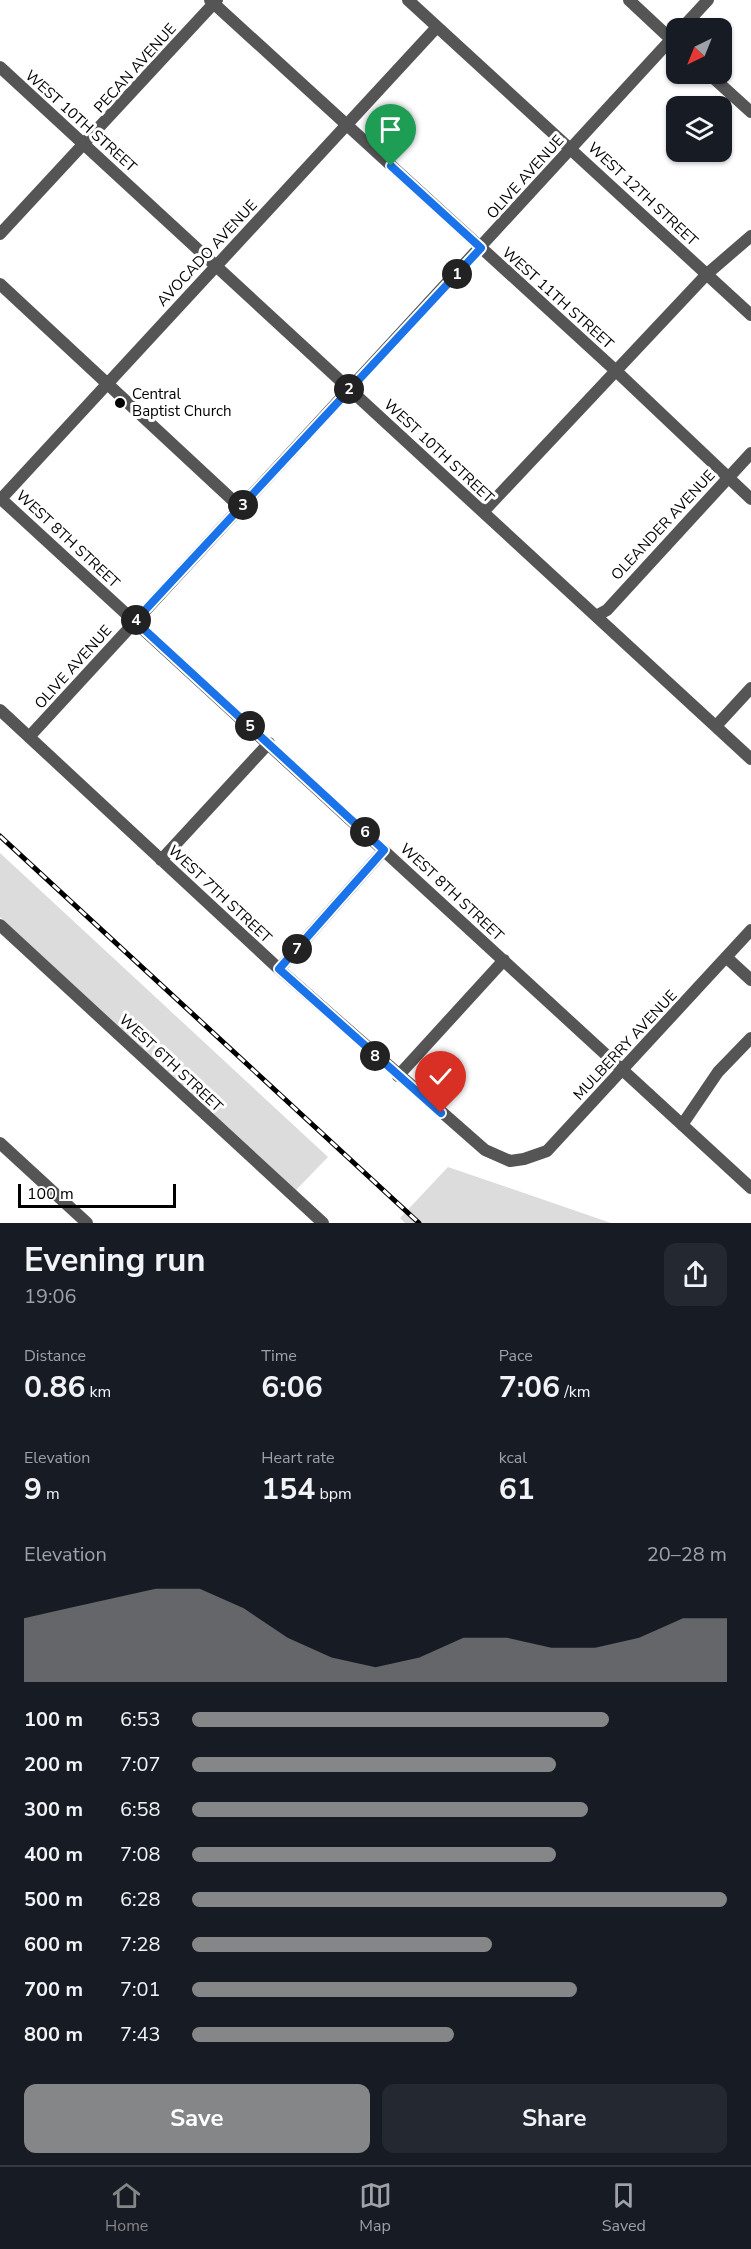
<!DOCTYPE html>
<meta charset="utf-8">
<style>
body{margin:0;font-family:"Nunito Sans",sans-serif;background:#242831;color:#f1f3f6;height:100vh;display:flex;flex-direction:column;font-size:22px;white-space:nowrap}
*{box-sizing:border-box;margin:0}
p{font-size:20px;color:#9ea1a6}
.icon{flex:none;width:33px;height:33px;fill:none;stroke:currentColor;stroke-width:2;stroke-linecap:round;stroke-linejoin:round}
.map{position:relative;height:1223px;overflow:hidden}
.sheet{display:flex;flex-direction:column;background:#171b24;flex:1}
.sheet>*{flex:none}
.needle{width:39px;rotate:223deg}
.tools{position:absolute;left:666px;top:18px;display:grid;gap:12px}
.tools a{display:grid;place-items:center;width:66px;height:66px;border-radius:12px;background:#171b24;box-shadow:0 2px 4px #0004;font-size:30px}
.scale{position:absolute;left:18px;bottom:15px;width:158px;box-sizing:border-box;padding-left:6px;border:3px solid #000;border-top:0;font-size:16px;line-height:21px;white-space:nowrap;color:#000;-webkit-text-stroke:4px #fff;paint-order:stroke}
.pin{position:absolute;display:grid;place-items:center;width:51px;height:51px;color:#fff;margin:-62px -26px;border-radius:50% 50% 50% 0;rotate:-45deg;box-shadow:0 0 6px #0007}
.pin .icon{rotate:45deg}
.km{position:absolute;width:30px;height:30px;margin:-15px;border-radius:50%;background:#222;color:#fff;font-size:16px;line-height:30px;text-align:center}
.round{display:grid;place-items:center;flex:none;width:63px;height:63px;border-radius:12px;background:#242831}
.headline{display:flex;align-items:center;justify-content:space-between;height:102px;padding:0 24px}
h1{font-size:33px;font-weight:700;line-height:45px}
.figures{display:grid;grid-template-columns:repeat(3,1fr);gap:9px;height:102px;padding:6px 24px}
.figures div{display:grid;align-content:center}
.figures b{font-size:30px;font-weight:700}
.figures small{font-size:16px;font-weight:400}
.figures p{font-size:16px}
.chart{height:168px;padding:12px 24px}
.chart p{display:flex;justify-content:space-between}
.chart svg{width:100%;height:108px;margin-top:6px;fill:#858687;opacity:.7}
.action{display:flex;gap:12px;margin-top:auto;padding:12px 24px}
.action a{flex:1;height:69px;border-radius:12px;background:#858687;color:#fff;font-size:24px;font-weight:700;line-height:69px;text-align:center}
.action a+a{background:#242831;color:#f1f3f6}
ul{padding:0 24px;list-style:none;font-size:20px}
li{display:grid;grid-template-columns:96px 72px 1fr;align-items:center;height:45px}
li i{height:15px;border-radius:8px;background:#858687}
.menu{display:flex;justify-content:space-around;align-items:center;height:84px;border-top:2px solid #363941;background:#171b24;font-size:16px;color:#9ea1a6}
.menu a{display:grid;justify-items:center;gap:3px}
.menu .selected{color:#858687}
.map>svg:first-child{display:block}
.green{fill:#dcdcdc}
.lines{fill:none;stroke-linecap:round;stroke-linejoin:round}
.minor{stroke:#555;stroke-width:12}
.rail-casing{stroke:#000;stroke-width:5}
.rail{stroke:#fff;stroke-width:3;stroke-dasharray:9;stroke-linecap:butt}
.route-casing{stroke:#fff;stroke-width:12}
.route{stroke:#1a73e8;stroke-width:8}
.poi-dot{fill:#000;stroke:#fff;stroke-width:2}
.labels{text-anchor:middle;stroke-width:6;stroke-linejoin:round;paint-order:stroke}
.street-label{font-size:15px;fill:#000;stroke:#fff}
.poi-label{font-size:15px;fill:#000;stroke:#fff;text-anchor:start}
</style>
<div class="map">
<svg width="751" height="1223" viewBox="0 0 751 1223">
<rect width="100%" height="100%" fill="#fff"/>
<path class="green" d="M 0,853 L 328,1157 L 296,1190 L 0,917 Z
M 448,1167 L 611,1223 L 405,1223 L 400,1218 Z"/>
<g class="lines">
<path class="minor" d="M 210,0 L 615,370 L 751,499
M 408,0 L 751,315
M 629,0 L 676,44
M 682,28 L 708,0
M 0,67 L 751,759
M 709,74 L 751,112
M 0,234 L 217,0
M 0,284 L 241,508
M 0,498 L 751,1188
M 0,500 L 437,27
M 483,512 L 707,274 L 751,236
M 596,616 L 607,610 L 751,453
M 0,710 L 279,969 L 485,1150 L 510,1161 L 524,1159 L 547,1151 L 751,930
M 716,726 L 751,688
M 29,737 L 676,34
M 161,860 L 269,743
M 0,925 L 323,1223
M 726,957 L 751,980
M 279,969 L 384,850
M 398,1076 L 504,960
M 682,1125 L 718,1072 L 751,1038
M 0,1143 L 87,1223"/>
<defs>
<path id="rail" d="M 0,836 L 419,1223"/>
</defs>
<use href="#rail" class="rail-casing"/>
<use href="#rail" class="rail"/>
</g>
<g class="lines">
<defs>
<path id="route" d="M 391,166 L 481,248 L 135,621 L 384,850 L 279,969 L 441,1113"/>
</defs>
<use href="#route" class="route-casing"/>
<use href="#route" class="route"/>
</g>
<circle class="poi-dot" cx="120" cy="403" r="6"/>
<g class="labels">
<g class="street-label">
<text transform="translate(135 68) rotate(-48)" y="5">PECAN AVENUE</text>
<text transform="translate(81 121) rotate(42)" y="5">WEST 10TH STREET</text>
<text transform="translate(525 177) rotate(-48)" y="5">OLIVE AVENUE</text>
<text transform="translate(643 194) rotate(43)" y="5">WEST 12TH STREET</text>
<text transform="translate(207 253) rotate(-47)" y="5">AVOCADO AVENUE</text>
<text transform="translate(558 298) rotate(42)" y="5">WEST 11TH STREET</text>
<text transform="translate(439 451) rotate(43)" y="5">WEST 10TH STREET</text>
<text transform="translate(663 525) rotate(-47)" y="5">OLEANDER AVENUE</text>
<text transform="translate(68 539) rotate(43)" y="5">WEST 8TH STREET</text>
<text transform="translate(73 667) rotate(-48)" y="5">OLIVE AVENUE</text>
<text transform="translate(452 892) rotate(43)" y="5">WEST 8TH STREET</text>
<text transform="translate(220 894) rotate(43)" y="5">WEST 7TH STREET</text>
<text transform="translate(625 1045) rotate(-47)" y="5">MULBERRY AVENUE</text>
<text transform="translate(171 1063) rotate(43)" y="5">WEST 6TH STREET</text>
</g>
<g class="poi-label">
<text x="132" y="399">Central<tspan x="132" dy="17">Baptist Church</tspan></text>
</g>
</g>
</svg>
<div class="tools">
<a><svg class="needle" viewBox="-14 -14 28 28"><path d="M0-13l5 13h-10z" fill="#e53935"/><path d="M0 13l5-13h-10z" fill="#9ea1a6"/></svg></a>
<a><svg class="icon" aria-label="layers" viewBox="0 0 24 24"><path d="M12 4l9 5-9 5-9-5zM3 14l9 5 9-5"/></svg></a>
</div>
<div class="scale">100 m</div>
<div class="pin" style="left:391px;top:166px;background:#1e9e55"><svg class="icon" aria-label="arrive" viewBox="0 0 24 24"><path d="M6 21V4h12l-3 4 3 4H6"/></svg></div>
<div class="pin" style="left:441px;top:1113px;background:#d93025"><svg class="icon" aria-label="check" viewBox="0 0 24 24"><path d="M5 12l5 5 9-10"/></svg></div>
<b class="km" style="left:457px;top:274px">1</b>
<b class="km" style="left:349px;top:389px">2</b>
<b class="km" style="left:243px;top:505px">3</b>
<b class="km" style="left:136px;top:620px">4</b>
<b class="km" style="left:250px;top:726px">5</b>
<b class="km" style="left:365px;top:832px">6</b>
<b class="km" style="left:297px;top:949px">7</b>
<b class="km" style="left:375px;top:1056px">8</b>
</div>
<section class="sheet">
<div class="headline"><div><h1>Evening run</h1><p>19:06</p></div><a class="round"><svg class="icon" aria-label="share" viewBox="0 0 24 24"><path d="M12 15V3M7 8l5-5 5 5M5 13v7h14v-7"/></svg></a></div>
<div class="figures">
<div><p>Distance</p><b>0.86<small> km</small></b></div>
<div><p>Time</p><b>6:06</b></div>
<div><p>Pace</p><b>7:06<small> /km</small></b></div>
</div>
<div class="figures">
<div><p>Elevation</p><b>9<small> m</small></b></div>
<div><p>Heart rate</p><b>154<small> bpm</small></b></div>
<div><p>kcal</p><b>61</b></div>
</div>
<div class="chart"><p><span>Elevation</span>20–28 m</p>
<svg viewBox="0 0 160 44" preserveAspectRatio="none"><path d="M0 44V18L10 14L20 10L30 6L40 6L50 14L60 26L70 34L80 38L90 34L100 26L110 26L120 30L130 30L140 26L150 18L160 18V44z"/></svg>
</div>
<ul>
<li><b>100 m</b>6:53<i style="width:78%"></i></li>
<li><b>200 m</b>7:07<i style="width:68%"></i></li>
<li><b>300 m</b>6:58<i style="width:74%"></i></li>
<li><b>400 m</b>7:08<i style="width:68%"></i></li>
<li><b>500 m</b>6:28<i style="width:100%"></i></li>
<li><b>600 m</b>7:28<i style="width:56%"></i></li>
<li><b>700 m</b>7:01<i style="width:72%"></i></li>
<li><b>800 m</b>7:43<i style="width:49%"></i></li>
</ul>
<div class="action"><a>Save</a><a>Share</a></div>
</section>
<nav class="menu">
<a class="selected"><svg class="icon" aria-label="home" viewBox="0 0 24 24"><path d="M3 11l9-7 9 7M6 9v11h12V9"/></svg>Home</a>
<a><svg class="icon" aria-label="map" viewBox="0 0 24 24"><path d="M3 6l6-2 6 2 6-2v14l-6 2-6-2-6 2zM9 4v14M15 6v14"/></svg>Map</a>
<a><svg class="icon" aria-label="saved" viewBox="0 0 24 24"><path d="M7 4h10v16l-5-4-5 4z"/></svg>Saved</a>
</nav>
